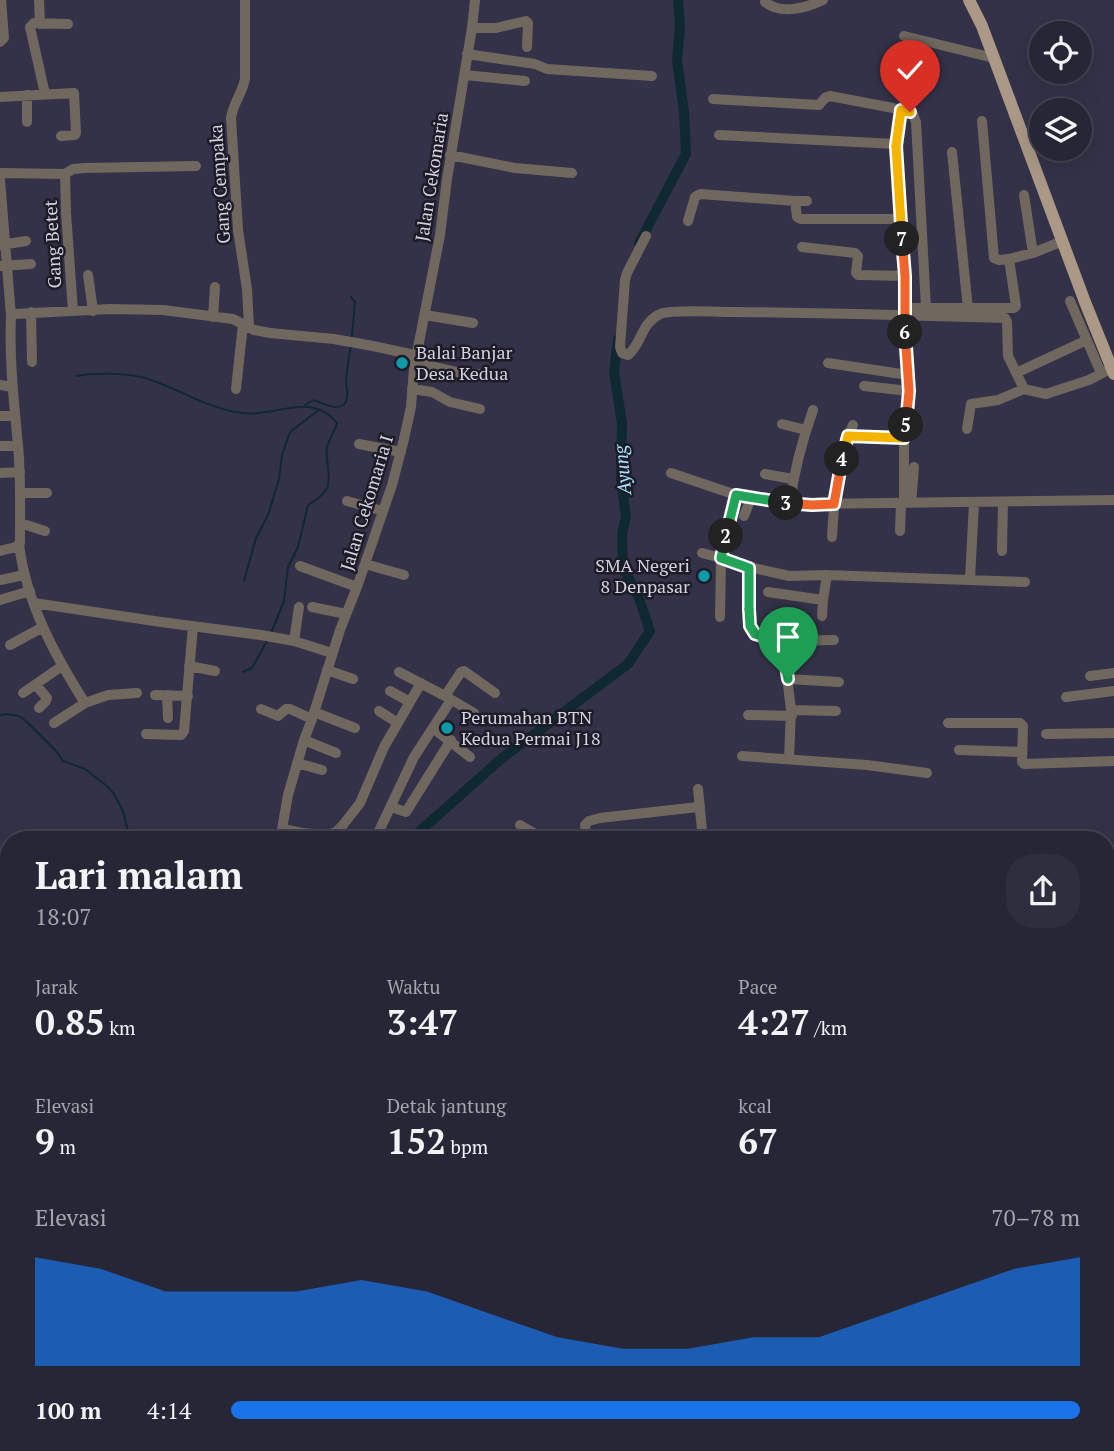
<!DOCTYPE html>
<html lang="id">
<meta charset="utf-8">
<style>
body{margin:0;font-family:"PT Serif",serif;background:#2e2e3e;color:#f1f3f6;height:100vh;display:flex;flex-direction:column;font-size:26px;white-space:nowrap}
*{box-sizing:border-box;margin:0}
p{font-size:23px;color:#a4a5ad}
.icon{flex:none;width:38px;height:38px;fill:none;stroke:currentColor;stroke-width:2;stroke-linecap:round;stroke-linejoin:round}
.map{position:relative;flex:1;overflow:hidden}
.details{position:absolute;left:0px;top:831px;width:1115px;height:621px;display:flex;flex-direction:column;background:#262636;border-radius:28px 28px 0 0;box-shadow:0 7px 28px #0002,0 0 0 2px #424351}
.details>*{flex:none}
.buttons{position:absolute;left:1029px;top:21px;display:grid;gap:14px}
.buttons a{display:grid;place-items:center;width:63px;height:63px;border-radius:50%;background:#262636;box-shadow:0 7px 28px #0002,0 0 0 2px #424351;font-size:35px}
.pin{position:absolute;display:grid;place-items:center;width:60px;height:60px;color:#fff;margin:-72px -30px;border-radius:50% 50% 50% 0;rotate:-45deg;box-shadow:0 0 7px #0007}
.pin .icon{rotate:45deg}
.km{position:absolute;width:35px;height:35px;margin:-18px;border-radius:50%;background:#222;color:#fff;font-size:19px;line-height:35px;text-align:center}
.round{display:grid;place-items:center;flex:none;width:74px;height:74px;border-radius:28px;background:#2e2e3e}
.overview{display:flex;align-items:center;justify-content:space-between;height:119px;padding:0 35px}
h1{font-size:38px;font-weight:600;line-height:52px}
.stats{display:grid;grid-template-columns:repeat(3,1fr);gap:10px;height:119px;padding:7px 35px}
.stats div{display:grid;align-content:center}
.stats b{font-size:35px;font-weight:600}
.stats small{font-size:19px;font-weight:400}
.stats p{font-size:19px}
.chart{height:196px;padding:14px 35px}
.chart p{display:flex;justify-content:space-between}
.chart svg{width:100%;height:126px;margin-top:7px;fill:#1a73e8;opacity:.7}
ul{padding:0 35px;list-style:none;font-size:23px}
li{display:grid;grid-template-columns:112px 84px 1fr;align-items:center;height:52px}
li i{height:18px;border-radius:9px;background:#1a73e8}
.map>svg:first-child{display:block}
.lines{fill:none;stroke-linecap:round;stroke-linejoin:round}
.stream{stroke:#0f2933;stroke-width:2}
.river{stroke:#0f2933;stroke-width:10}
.minor{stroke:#70675f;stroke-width:10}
.major{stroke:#ab9886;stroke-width:12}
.split-1-casing{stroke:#fff;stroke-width:14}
.split-2-casing{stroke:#fff;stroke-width:14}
.split-3-casing{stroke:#fff;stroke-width:14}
.split-4-casing{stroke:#fff;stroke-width:14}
.split-5-casing{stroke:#fff;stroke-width:14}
.split-6-casing{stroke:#fff;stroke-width:14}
.split-7-casing{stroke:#fff;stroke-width:14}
.split-8-casing{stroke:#fff;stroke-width:14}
.split-9-casing{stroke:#fff;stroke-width:14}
.split-1{stroke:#22a559;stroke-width:9}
.split-2{stroke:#22a559;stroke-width:9}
.split-3{stroke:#22a559;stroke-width:9}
.split-4{stroke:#f0652b;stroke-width:9}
.split-5{stroke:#f5b400;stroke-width:9}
.split-6{stroke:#f0652b;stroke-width:9}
.split-7{stroke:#f0652b;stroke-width:9}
.split-8{stroke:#f5b400;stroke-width:9}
.split-9{stroke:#f5b400;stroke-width:9}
.culture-dot{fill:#0f9aa8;stroke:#1c1b26;stroke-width:2.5}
.labels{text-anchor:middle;stroke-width:5;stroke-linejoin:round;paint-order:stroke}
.street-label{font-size:18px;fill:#d2d2e1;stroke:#1c1b26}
.poi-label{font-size:18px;fill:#d2d2e1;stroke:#1c1b26;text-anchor:start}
.water-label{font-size:19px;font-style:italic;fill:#a4e2fe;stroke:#1c1b26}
</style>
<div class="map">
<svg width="1114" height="1451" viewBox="0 0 1114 1451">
<rect width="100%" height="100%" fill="#333248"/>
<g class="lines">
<path class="stream" d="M 351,297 L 355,302 L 352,336
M 77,376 C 97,372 132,373 151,380 C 181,390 209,409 242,413 C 275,418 311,390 337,423 C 335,432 328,440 327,448 C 326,451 327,457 327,459 C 330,485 332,491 308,505 L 298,547 L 288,567 L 284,601 L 271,633
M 305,405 L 314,400 C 325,405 345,414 347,397 C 348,391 346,386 346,380 C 347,368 349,357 351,345
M 244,581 L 256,538 L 268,515 L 279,479 L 282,455 L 290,432 L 320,409
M 243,672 L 252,668 L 267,641
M 0,715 L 6,714 L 19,716 L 27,722 L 57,752 L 63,761 L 85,769 L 108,787 L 114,794 L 123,811 L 130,840
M 236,1451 L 237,1444"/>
<path class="river" d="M 639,243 L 686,154 L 684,112 L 677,60 L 680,27 L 678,0
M 410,840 L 501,759 L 628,664 L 650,631 L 639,598 L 623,567 L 622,535 L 626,516 L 621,479 L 622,424 L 614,372 L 618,339
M 975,1444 L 975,1451"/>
<path class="minor" d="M 39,0 L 40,24
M 245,0 L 245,79 C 242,94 233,103 231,118 L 238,230 L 247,289 L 249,327
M 765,2 C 781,15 806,8 823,0
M 472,28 L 496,28 L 526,21 L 528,23 L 527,47
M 904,36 L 994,58
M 0,42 L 4,38 L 1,0
M 467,54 L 535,64 L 547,69 L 652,76
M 465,75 L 525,81
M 911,75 L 915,39
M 45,94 L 30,27 L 34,23 L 68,24
M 0,97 L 74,93 L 76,133 L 75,135 L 61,136
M 713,99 L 819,105 L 825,98 L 830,96 L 893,108 L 913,114 L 916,122 L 926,308
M 901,110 L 896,144 L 900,219 L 906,276 L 904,315 L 909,391 L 904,438 L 904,503
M 982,121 L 994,258 L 999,260 L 1009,259
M 27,122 L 27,95
M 719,135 L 896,144
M 952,152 L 968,309
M 450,155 L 515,168 L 572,173
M 0,173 L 65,174 L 73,169 L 85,168 L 196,166
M 65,174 L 66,213 L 73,311
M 0,180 L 11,316
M 1024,195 L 1033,253
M 795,201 L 807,201
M 688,221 L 695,197 L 700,194 L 795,201 L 797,217 L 801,219 L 900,219
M 646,236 L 627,273 L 625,280 L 620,347 L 622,353 L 628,355 C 642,344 640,324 660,314 C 671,309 719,312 734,312 C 824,313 915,315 1005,318 L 1007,322 L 1008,356 L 1024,389 L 1046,394 L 1089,380 L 1112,368
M 1,245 L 26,241
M 802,247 L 855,253 L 858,256 L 856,273 L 858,275 L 906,276
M 0,266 L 31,264
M 88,275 L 93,311
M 1070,301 L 1101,373
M 906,308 L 1014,308 L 1016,306 L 1009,259 L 1033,253 L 1063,241
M 31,312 L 32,362
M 425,315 L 473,323
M 213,317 L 215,287
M 828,363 L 908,375
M 1016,373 L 1087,340
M 0,385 L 12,387
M 864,386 L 909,391
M 236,389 L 243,324
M 412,389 L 432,392 L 450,402 L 480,409
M 0,416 L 14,416
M 782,424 L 806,430
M 967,429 L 971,404 L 998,400 L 1024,389
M 848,436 L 904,438
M 359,444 L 401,452
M 0,446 L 18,446
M 0,473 L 20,472
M 671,473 L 736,495 L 785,503 L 812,504 L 1114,500
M 765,474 L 793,479
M 21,493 L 47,493
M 736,495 L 721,558 L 749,567
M 347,501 L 383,511
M 790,503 C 794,471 802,441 813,410
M 911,503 L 914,467
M 744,516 L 751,498
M 20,523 L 45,531
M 900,531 L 901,503
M 832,537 C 834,502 837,458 853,425
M 19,544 C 26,602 54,654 85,703
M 0,551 L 16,547 L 20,543 C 20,510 21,478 18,445 C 14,402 9,359 11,316 L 14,314 L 110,309 L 163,310 L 233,319 L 254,330 L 270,333 L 334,339 L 373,346 L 410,354 L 427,365 L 457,372 L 490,375
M 1002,551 L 1003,502
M 702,553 L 721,558 L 720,617
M 365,564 L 404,575
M 300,566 L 357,587
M 970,579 L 974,503
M 0,580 L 24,575
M 768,592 L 823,600
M 0,600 L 30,591
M 34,603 L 161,622 L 261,635 L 294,641 L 332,653
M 312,607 L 346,614
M 822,616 L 823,600 L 827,575
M 294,641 L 299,607
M 781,641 L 834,640
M 10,645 L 43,627
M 189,666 L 215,671
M 327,670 L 353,679
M 399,672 L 445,696 L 474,713
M 1090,676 L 1114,673
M 788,679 L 839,682
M 36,685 L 47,698 L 46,701 L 39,708
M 390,691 L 410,702
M 23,693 L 62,666
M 155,695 L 188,696
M 167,695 L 168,718
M 445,696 L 461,672 L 464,671 L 495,693
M 1066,697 L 1114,691
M 261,709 L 278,716 L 286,709 L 290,709 L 312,719
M 791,710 L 836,711
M 379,711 L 398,723
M 314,712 L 355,728
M 748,715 L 792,716
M 54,723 L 85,703 L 108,695 L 137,693
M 948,723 L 1020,723 L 1023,726 L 1022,762 L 1024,764 L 1114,761
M 433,728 L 470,757
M 146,734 L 181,735 L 184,731 L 193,626
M 1046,734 L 1114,733
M 304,740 L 336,753
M 959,750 L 1022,752
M 742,756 L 867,765 L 927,773
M 789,759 L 791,710 L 783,644 L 781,641 L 755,634 L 751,630 L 748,590 L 749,567 L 789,576 L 827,575 L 1025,582
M 297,763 L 322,770
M 698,789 L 700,808
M 391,807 L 406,812 L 451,740
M 520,825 L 546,840
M 282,829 L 303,833 L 327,835 L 336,832 L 343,825 L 360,803 L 384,747 L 421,683
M 379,831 L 414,757 L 451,700
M 281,840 L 282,829 L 288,795 L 304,740 L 312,719 L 340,630 L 357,587 L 392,485 L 404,439 L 411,407 L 414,368 L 440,235 L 447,179 L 472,28 L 475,0
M 586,840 L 585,825 L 589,821 L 600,818 L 698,807 L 700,810 L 703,840
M 740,840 L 765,836
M 1018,840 L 1018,836
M 1106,910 L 1114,910
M 1106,1193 L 1114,1192"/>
<path class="major" d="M 969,0 L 982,26 L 1085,302 L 1114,374"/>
</g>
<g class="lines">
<defs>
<path id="split-1" d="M 749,609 L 750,626 L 755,634 L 782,642 L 788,679"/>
<path id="split-2" d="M 726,536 L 721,558 L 749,568 L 749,609"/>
<path id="split-3" d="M 726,536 L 736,495 L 786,503"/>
<path id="split-4" d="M 786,503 L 812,505 L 834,504 L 842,459"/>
<path id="split-5" d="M 842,459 L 848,436 L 904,438 L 906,425"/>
<path id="split-6" d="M 905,332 L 909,391 L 906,425"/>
<path id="split-7" d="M 902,239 L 905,276 L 905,332"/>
<path id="split-8" d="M 896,146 L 902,239"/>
<path id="split-9" d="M 896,146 L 901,110 L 910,112"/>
</defs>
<use href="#split-1" class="split-1-casing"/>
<use href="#split-2" class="split-2-casing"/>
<use href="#split-3" class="split-3-casing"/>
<use href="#split-4" class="split-4-casing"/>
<use href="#split-5" class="split-5-casing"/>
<use href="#split-6" class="split-6-casing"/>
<use href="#split-7" class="split-7-casing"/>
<use href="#split-8" class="split-8-casing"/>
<use href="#split-9" class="split-9-casing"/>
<use href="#split-1" class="split-1"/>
<use href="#split-2" class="split-2"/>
<use href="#split-3" class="split-3"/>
<use href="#split-4" class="split-4"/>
<use href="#split-5" class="split-5"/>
<use href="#split-6" class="split-6"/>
<use href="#split-7" class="split-7"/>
<use href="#split-8" class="split-8"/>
<use href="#split-9" class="split-9"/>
</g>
<g class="culture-dot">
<circle cx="402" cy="363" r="7"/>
<circle cx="704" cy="576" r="7"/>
<circle cx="447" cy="728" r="7"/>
</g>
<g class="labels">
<g class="street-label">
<text transform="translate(432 177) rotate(-81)" y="6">Jalan Cekomaria</text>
<text transform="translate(220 184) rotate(-94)" y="6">Gang Cempaka</text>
<text transform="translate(53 244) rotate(-93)" y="6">Gang Betet</text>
<text transform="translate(367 503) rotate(-73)" y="6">Jalan Cekomaria I</text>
</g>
<g class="poi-label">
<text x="416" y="359">Balai Banjar<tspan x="416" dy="21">Desa Kedua</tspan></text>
<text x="690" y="572" text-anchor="end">SMA Negeri<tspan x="690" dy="21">8 Denpasar</tspan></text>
<text x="461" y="724">Perumahan BTN<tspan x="461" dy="21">Kedua Permai J18</tspan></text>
</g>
<g class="water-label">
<text transform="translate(622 470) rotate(-95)" y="7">Ayung</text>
</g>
</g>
</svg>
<div class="buttons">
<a><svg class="icon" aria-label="locate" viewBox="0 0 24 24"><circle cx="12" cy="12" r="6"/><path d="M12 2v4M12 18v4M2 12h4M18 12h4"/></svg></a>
<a><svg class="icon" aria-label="layers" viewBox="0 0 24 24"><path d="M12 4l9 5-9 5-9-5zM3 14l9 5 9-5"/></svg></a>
</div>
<div class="pin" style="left:788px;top:679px;background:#1e9e55"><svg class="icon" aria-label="arrive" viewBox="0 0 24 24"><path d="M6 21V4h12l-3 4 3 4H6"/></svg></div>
<div class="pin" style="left:910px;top:112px;background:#d93025"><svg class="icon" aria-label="check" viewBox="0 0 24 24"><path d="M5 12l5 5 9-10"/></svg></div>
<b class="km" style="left:726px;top:536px">2</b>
<b class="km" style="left:786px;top:503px">3</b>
<b class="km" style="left:842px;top:459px">4</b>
<b class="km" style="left:906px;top:425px">5</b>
<b class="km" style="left:905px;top:332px">6</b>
<b class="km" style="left:902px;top:239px">7</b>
<section class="details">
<div class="overview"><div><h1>Lari malam</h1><p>18:07</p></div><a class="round"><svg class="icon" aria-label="share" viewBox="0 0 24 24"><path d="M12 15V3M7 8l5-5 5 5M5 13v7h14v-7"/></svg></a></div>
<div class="stats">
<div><p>Jarak</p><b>0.85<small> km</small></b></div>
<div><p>Waktu</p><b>3:47</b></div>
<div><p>Pace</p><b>4:27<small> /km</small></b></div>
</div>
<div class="stats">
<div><p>Elevasi</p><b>9<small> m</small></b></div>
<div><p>Detak jantung</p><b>152<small> bpm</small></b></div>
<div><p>kcal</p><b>67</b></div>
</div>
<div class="chart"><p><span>Elevasi</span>70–78 m</p>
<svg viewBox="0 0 160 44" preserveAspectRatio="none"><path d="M0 44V6L10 10L20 18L30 18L40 18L50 14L60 18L70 26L80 34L90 38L100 38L110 34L120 34L130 26L140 18L150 10L160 6V44z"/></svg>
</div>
<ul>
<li><b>100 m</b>4:14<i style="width:100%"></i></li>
</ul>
</section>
</div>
